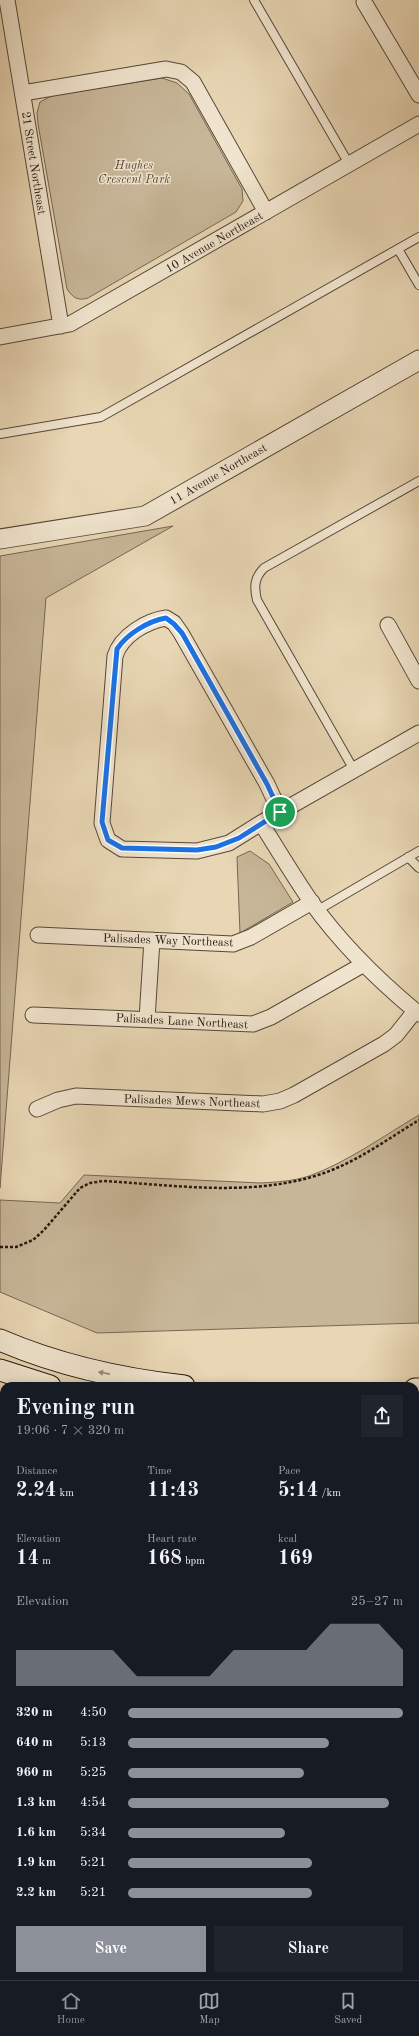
<!DOCTYPE html>
<meta charset="utf-8">
<style>
body{margin:0;font-family:"Old Standard TT",serif;background:#20242c;color:#f1f3f6;height:100vh;display:flex;flex-direction:column;font-size:15px;white-space:nowrap}
*{box-sizing:border-box;margin:0}
p{font-size:13px;color:#9ea1a6}
.icon{flex:none;width:22px;height:22px;fill:none;stroke:currentColor;stroke-width:2;stroke-linecap:round;stroke-linejoin:round}
.map{position:relative;flex:1;overflow:hidden}
.panel{position:absolute;left:0px;top:1382px;width:419px;height:598px;display:flex;flex-direction:column;background:#171b24;border-radius:12px 12px 0 0;box-shadow:0 2px 10px #0003}
.panel>*{flex:none}
.pin{position:absolute;display:grid;place-items:center;width:34px;height:34px;color:#fff;margin:-17px;border:2px solid #fff;border-radius:50%;box-shadow:0 1px 4px #0007}
.round{display:grid;place-items:center;flex:none;width:42px;height:42px;border-radius:0px;background:#20242c}
.summary{display:flex;align-items:center;justify-content:space-between;height:68px;padding:0 16px}
h1{font-size:22px;font-weight:700;line-height:30px}
.stats{display:grid;grid-template-columns:repeat(3,1fr);gap:6px;height:68px;padding:4px 16px}
.stats div{display:grid;align-content:center}
.stats b{font-size:20px;font-weight:700}
.stats small{font-size:11px;font-weight:400}
.stats p{font-size:11px}
.chart{height:112px;padding:8px 16px}
.chart p{display:flex;justify-content:space-between}
.chart svg{width:100%;height:72px;margin-top:4px;fill:#8c9099;opacity:.7}
.button{display:flex;gap:8px;margin-top:auto;padding:8px 16px}
.button a{flex:1;height:46px;border-radius:0px;background:#8c9099;color:#fff;font-size:16px;font-weight:700;line-height:46px;text-align:center}
.button a+a{background:#20242c;color:#f1f3f6}
ul{padding:0 16px;list-style:none;font-size:13px}
li{display:grid;grid-template-columns:64px 48px 1fr;align-items:center;height:30px}
li i{height:10px;border-radius:5px;background:#8c9099}
.tabs{display:flex;justify-content:space-around;align-items:center;height:56px;border-top:1px solid #363941;background:#171b24;font-size:11px;color:#9ea1a6}
.tabs a{display:grid;justify-items:center;gap:2px}
.tabs .current{color:#8c9099}
.map>svg:first-child{display:block}
.green{fill:#c7b698;stroke:#766753}
.lines{fill:none;stroke-linecap:round;stroke-linejoin:round}
.service-casing{stroke:#564838;stroke-width:10}
.minor-casing{stroke:#564838;stroke-width:17}
.tertiary-casing{stroke:#564838;stroke-width:21}
.secondary-casing{stroke:#25180e;stroke-width:23}
.path{stroke:#25180e;stroke-width:2.5;stroke-dasharray:3 2;stroke-linecap:butt}
.service{stroke:#f0e4ce;stroke-width:8}
.minor{stroke:#f0e4ce;stroke-width:15}
.tertiary{stroke:#f0e4ce;stroke-width:19}
.secondary{stroke:#f0e4ce;stroke-width:21}
.oneway{fill:#958878}
.route-casing{stroke:#fff;stroke-width:8}
.route{stroke:#1a73e8;stroke-width:5}
.labels{text-anchor:middle;stroke-width:3;stroke-linejoin:round;paint-order:stroke}
.street-label{font-size:12px;fill:#25180e;stroke:#f0e4ce}
.park-label{font-size:12px;font-style:italic;fill:#564737;stroke:#f0e4ce}
</style>
<div class="map">
<svg width="419" height="1980" viewBox="0 0 419 1980">
<rect width="100%" height="100%" fill="#e8d6b4"/>
<filter id="stains"><feTurbulence type="fractalNoise" baseFrequency=".005" numOctaves="4"/><feColorMatrix values="0 0 0 0 .2 0 0 0 0 .09 0 0 0 0 .02 0 0 0 .5 -.17"/></filter>
<radialGradient id="worn" r=".72"><stop offset=".6" stop-color="#630" stop-opacity="0"/><stop offset="1" stop-color="#630" stop-opacity=".3"/></radialGradient>
<path class="green" d="M 162,78 L 177,83 L 189,94 L 242,189 L 243,201 L 236,212 L 88,298 C 78,301 73,298 67,289 L 38,124 L 37,113 L 40,102 L 51,96 L 62,94 Z
M 173,526 L 46,598 L 0,1188 L 0,556 Z
M 250,851 L 269,864 L 293,902 L 240,933 L 237,857 Z
M 419,1115 L 419,1323 L 97,1333 L 0,1292 L 0,1200 L 60,1203 L 84,1175 L 261,1183 C 277,1182 294,1181 309,1176 C 346,1163 385,1135 419,1115 Z
M 4,1729 L 4,1796 L 0,1789 L 0,1732 Z
M 358,1976 L 389,1976 L 391,1980 L 360,1980 Z"/>
<g class="lines">
<defs>
<path id="service" d="M 254,0 L 349,164
M 398,249 L 419,285
M 0,434 L 101,417 L 419,237
M 354,770 L 257,600 C 254,587 254,578 264,568 L 419,481
M 408,857 L 419,868
M 318,910 L 419,851
M 0,1603 L 4,1599
M 415,1731 L 419,1740
M 415,1868 L 419,1866
M 349,1976 L 351,1980"/>
<path id="minor" d="M 7,0 L 61,326
M 364,2 L 419,95
M 23,93 L 166,69 L 181,72 L 193,82 L 266,212
M 0,337 L 70,324 L 419,124
M 388,625 L 419,681
M 419,733 L 261,823 C 278,850 294,877 312,903 C 342,945 379,981 419,1014
M 261,823 L 229,843 L 197,851 L 122,849 L 108,840 L 102,823 L 115,656 C 121,636 146,621 166,618 L 174,623 L 181,633 L 267,784 L 280,812
M 38,935 L 233,944 L 251,937 L 312,902
M 33,1015 L 253,1024 L 271,1017 L 364,964
M 147,1019 L 152,940
M 37,1109 L 58,1100 L 76,1096 L 263,1104 L 280,1101 L 294,1095 L 384,1044 L 396,1035 L 415,1011
M 415,1526 L 419,1526
M 0,1719 L 4,1717
M 0,1821 L 4,1831
M 27,1980 L 28,1976"/>
<path id="tertiary" d="M 0,539 L 145,516 L 419,360"/>
<path id="secondary" d="M 0,1340 C 58,1365 121,1379 184,1386
M 0,1370 L 50,1386
M 415,1389 L 419,1389
M 415,1415 L 419,1414"/>
</defs>
<use href="#service" class="service-casing"/>
<use href="#minor" class="minor-casing"/>
<use href="#tertiary" class="tertiary-casing"/>
<use href="#secondary" class="secondary-casing"/>
<path class="path" d="M 0,1247 L 16,1247 L 33,1240 L 44,1230 L 80,1188 L 90,1183 L 103,1181 C 179,1185 259,1199 332,1170 C 362,1158 391,1137 419,1120
M 0,1406 L 4,1408
M 415,1460 L 419,1460"/>
<use href="#service" class="service"/>
<use href="#minor" class="minor"/>
<use href="#tertiary" class="tertiary"/>
<use href="#secondary" class="secondary"/>
</g>
<defs><path id="oneway-solid" d="M-6-.8H1V-3.2L6.5 0L1 3.2V.8H-6Z"/></defs>
<use class="oneway" href="#oneway-solid" transform="translate(104 1373) rotate(-169)"/>
<g class="lines">
<defs>
<path id="route" d="M 166,618 L 174,624 L 182,633 L 267,784 L 280,812 L 239,838 L 216,847 L 197,850 L 122,848 L 108,840 L 102,822 L 117,649 C 127,634 148,621 166,618 Z"/>
</defs>
<use href="#route" class="route-casing"/>
<use href="#route" class="route"/>
</g>
<g class="labels">
<g class="street-label">
<text transform="translate(34 163) rotate(81)" y="4">21 Street Northeast</text>
<text transform="translate(214 242) rotate(-30)" y="4">10 Avenue Northeast</text>
<text transform="translate(218 474) rotate(-30)" y="4">11 Avenue Northeast</text>
<text transform="translate(168 940) rotate(2)" y="4">Palisades Way Northeast</text>
<text transform="translate(182 1021) rotate(3)" y="4">Palisades Lane Northeast</text>
<text transform="translate(192 1101) rotate(2)" y="4">Palisades Mews Northeast</text>
</g>
<g class="park-label">
<text x="134" y="169">Hughes<tspan x="134" dy="14">Crescent Park</tspan></text>
</g>
</g>
<rect width="100%" height="100%" filter="url(#stains)"/>
<rect width="100%" height="100%" fill="url(#worn)"/>
</svg>
<div class="pin" style="left:280px;top:812px;background:#1e9e55"><svg class="icon" aria-label="arrive" viewBox="0 0 24 24"><path d="M6 21V4h12l-3 4 3 4H6"/></svg></div>
<section class="panel">
<div class="summary"><div><h1>Evening run</h1><p>19:06 · 7 × 320 m</p></div><a class="round"><svg class="icon" aria-label="share" viewBox="0 0 24 24"><path d="M12 15V3M7 8l5-5 5 5M5 13v7h14v-7"/></svg></a></div>
<div class="stats">
<div><p>Distance</p><b>2.24<small> km</small></b></div>
<div><p>Time</p><b>11:43</b></div>
<div><p>Pace</p><b>5:14<small> /km</small></b></div>
</div>
<div class="stats">
<div><p>Elevation</p><b>14<small> m</small></b></div>
<div><p>Heart rate</p><b>168<small> bpm</small></b></div>
<div><p>kcal</p><b>169</b></div>
</div>
<div class="chart"><p><span>Elevation</span>25–27 m</p>
<svg viewBox="0 0 160 44" preserveAspectRatio="none"><path d="M0 44V22L10 22L20 22L30 22L40 22L50 38L60 38L70 38L80 38L90 22L100 22L110 22L120 22L130 6L140 6L150 6L160 22V44z"/></svg>
</div>
<ul>
<li><b>320 m</b>4:50<i style="width:100%"></i></li>
<li><b>640 m</b>5:13<i style="width:73%"></i></li>
<li><b>960 m</b>5:25<i style="width:64%"></i></li>
<li><b>1.3 km</b>4:54<i style="width:95%"></i></li>
<li><b>1.6 km</b>5:34<i style="width:57%"></i></li>
<li><b>1.9 km</b>5:21<i style="width:67%"></i></li>
<li><b>2.2 km</b>5:21<i style="width:67%"></i></li>
</ul>
<div class="button"><a>Save</a><a>Share</a></div>
</section>
</div>
<nav class="tabs">
<a class="current"><svg class="icon" aria-label="home" viewBox="0 0 24 24"><path d="M3 11l9-7 9 7M6 9v11h12V9"/></svg>Home</a>
<a><svg class="icon" aria-label="map" viewBox="0 0 24 24"><path d="M3 6l6-2 6 2 6-2v14l-6 2-6-2-6 2zM9 4v14M15 6v14"/></svg>Map</a>
<a><svg class="icon" aria-label="saved" viewBox="0 0 24 24"><path d="M7 4h10v16l-5-4-5 4z"/></svg>Saved</a>
</nav>
